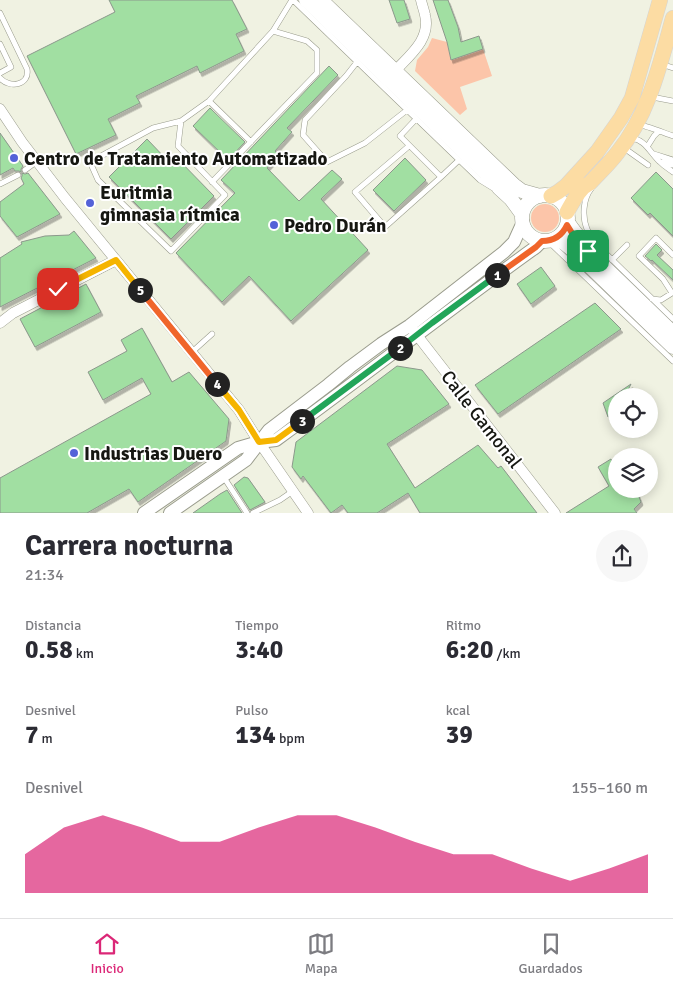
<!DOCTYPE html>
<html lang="es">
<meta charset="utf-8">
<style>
body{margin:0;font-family:Signika,sans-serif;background:#f7f7f7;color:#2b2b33;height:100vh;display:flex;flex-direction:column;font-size:19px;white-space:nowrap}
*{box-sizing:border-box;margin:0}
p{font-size:16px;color:#7c7c81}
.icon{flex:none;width:28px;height:28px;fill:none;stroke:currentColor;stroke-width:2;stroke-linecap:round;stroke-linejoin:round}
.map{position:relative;height:513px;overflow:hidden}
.side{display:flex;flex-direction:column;background:#fff;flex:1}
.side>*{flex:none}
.controls{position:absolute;left:608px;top:388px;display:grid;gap:10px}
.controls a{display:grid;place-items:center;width:50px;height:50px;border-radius:50%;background:#fff;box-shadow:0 2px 12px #0003;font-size:25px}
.pin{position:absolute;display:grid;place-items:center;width:42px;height:42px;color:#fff;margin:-21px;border-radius:10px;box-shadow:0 2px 8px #0006}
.km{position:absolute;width:25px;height:25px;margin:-12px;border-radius:50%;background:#222;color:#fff;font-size:14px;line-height:25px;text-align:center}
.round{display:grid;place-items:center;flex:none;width:52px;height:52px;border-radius:26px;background:#f7f7f7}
.headline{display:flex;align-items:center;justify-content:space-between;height:85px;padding:0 25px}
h1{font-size:28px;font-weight:700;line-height:38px}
.figures{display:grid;grid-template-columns:repeat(3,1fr);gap:8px;height:85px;padding:5px 25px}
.figures div{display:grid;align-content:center}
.figures b{font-size:25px;font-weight:700}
.figures small{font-size:14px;font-weight:400}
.figures p{font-size:14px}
.chart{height:140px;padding:10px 25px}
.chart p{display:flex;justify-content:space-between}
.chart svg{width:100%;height:90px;margin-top:5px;fill:#db2777;opacity:.7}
.tabs{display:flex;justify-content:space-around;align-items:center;height:70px;border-top:1px solid #e1e1e2;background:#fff;font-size:14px;color:#7c7c81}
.tabs a{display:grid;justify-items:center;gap:2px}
.tabs .current{color:#db2777}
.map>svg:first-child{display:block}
.green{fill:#fcc5a9}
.building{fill:#a1dfa2;stroke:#8c988c;filter:url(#shadow)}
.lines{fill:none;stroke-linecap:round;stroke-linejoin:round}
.service-casing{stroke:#9a9c8d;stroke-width:6}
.minor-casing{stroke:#9a9c8d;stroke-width:11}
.tertiary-casing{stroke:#9a9c8d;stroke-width:14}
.secondary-casing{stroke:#9a9c8d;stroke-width:15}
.primary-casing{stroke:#d5d5d4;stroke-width:16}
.service{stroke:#fff;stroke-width:5}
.minor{stroke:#fff;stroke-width:10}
.tertiary{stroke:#fff;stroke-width:12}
.secondary{stroke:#fff;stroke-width:14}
.primary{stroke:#fcdca3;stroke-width:15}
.split-1-casing{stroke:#fff;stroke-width:10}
.split-2-casing{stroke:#fff;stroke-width:10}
.split-3-casing{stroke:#fff;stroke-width:10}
.split-4-casing{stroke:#fff;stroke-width:10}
.split-5-casing{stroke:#fff;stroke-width:10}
.split-6-casing{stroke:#fff;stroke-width:10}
.split-1{stroke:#f0652b;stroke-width:6}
.split-2{stroke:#22a559;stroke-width:6}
.split-3{stroke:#22a559;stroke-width:6}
.split-4{stroke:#f5b400;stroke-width:6}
.split-5{stroke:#f0652b;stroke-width:6}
.split-6{stroke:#f5b400;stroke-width:6}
.poi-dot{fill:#5462d8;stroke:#fff;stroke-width:2}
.labels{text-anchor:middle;stroke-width:4;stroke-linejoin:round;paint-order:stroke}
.poi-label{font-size:19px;font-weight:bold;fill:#161712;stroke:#fff;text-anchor:start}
.street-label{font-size:19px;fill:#161712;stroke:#fff}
</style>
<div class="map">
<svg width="673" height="513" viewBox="0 0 673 513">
<defs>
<filter id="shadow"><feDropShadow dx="2" dy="3.5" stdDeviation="0" flood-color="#0004"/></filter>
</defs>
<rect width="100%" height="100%" fill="#f0f2e2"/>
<path class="green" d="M 432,38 L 447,42 L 451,60 L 483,49 L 492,76 L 460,87 L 467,109 L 460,115 L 415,71 L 417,60 L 428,47 Z
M531 218a14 14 0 1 1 28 0a14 14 0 1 1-28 0Z"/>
<path class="building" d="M 109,0 L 232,0 L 247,29 L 236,34 L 244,51 L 200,73 L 197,66 L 136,96 L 140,103 L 108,119 L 116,135 L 76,154 L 27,56 L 115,12 Z
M 389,0 L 404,0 L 410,19 L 397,23 Z
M 433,0 L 448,0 L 458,27 L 461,42 L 479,36 L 483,49 L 451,60 L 447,42 Z
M 329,66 L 338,75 L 287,128 L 292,132 L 275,151 L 279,155 L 267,168 L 299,201 L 332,170 L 342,179 L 321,199 L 368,250 L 291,321 L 249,276 L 222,302 L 176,253 L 235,193 L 221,180 Z
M 210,108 L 245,142 L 228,160 L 193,126 Z
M 0,133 L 23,166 L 21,169 L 21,172 L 19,171 L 15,171 L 13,168 L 0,175 Z
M 147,139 L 168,161 L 174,155 L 214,196 L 171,239 L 109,177 Z
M 405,158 L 426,180 L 394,211 L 373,190 Z
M 656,172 L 673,189 L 673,236 L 650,213 L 648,215 L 631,198 Z
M 22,173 L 25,174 L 28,173 L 60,214 L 17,237 L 0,216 L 0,202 L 24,184 L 21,178 L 22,176 Z
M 74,231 L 96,258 L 0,307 L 0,258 L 22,244 L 21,242 L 45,236 L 69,235 Z
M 656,244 L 662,250 L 657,255 L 673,270 L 673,280 L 652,260 L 651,261 L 645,256 Z
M 541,267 L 555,286 L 531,304 L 517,284 Z
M 86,284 L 101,312 L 35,347 L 20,319 Z
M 595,303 L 621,329 L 498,414 L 475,385 Z
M 142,328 L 172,382 L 189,372 L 229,419 L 226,441 L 138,502 L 129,489 L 87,513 L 0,513 L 0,478 L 151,394 L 142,378 L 103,400 L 88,372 L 127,351 L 121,340 Z
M 397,366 L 422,370 L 449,404 L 387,444 L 415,488 L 478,445 L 498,468 L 501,466 L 537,513 L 420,513 L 408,493 L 377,513 L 348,513 L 342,505 L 331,513 L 303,476 L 301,479 L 292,467 L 296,442 Z
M 631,384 L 625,396 L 616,396 L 616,413 L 608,417 L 603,403 Z
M 611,459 L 614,465 L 611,467 L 616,475 L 616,489 L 636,489 L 641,502 L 634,509 L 637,513 L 566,513 L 609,486 L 598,467 Z
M 244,477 L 248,478 L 265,502 L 250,510 L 234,485 Z
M 227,490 L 242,513 L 193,513 L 220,494 Z"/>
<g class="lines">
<defs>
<path id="service" d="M 293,0 L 480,180 L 493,188 L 495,188
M 0,13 L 27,69 C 30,85 10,89 0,78
M 0,44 L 11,67 L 0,73
M 357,62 L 346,76 L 305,120 L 303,135 L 327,162 L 365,143 L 407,110
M 661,64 L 673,68
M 652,97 L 673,101
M 209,101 L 251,142
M 181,121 L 178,146 L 225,195 L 171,251 L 98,180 L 90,162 L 153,128 L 181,121 L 209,101 L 273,31 L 292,0
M 638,125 C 646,125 664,133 673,136
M 630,139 C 644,137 651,154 660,162 C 664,166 669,169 673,172
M 409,146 L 355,192 L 385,227 L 441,177 L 400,136 L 416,119
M 647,147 L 654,136 L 659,131
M 624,148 L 648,165
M 654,154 L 673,160
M 662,162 L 673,165
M 25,170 L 36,162
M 441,177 L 459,160
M 212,182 L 317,73 L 317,50 L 307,41 L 273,31
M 0,184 L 18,175
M 591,189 C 583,199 582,217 587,229 C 589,234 593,238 595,243 L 673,319
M 568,215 C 575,224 583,239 595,243
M 548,241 L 673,361
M 612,260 L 627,245
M 652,299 L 661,300 L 672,293 L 663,279 L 639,256 L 656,238 L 673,255
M 192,352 L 212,334
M 223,476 L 247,513
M 253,513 L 280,500 L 293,491"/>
<path id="minor" d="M 395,71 C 410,55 431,39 425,15 C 424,10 422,5 421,0
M 0,109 L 22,142 L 65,198 L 239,410 L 259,442 L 308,513
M 0,323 L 13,313 L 116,260
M 413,330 L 555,513"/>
<path id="tertiary" d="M 144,513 L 238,448 L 259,442 L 276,440 C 363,377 448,310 536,247 L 542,241
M 170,513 L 246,460 L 269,430 L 328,385 L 350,367 L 381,344 L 409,326 L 504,252 L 514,242 L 523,222"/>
<path id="secondary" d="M 306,0 L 497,184 L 499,188 L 511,199 L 522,214
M 321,0 L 514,185 L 522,191 L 540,196
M522 218a23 23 0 1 1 46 0a23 23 0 1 1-46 0Z
M 567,225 L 571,233 L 585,248 L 673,333
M 555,239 L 564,243 L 575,252 L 673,347"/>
<path id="primary" d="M 551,196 L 558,192 L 566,186 L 597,152 L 621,118 L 632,98 L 660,0
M 567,212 C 573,202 579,188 590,183 C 599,173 610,163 618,152 C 649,114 660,64 673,18"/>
</defs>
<use href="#service" class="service-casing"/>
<use href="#minor" class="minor-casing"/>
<use href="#tertiary" class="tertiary-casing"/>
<use href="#secondary" class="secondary-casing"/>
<use href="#primary" class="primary-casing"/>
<use href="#service" class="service"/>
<use href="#minor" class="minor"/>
<use href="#tertiary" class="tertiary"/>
<use href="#secondary" class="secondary"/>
<use href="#primary" class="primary"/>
</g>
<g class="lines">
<defs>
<path id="split-1" d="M 497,275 L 536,247 L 542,241 C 554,241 562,236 567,225 L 572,233 L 588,251"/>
<path id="split-2" d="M 400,348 L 432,323 L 497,275"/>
<path id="split-3" d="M 302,421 L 400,348"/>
<path id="split-4" d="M 217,384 L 239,410 L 259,442 L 276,440 L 302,421"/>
<path id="split-5" d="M 140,290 L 217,384"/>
<path id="split-6" d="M 58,289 L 116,260 L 140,290"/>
</defs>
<use href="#split-1" class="split-1-casing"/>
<use href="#split-2" class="split-2-casing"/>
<use href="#split-3" class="split-3-casing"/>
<use href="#split-4" class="split-4-casing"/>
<use href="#split-5" class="split-5-casing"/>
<use href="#split-6" class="split-6-casing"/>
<use href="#split-1" class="split-1"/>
<use href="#split-2" class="split-2"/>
<use href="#split-3" class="split-3"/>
<use href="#split-4" class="split-4"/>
<use href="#split-5" class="split-5"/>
<use href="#split-6" class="split-6"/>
</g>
<g class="poi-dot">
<circle cx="14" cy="158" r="5"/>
<circle cx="90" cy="203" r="5"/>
<circle cx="274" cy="225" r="5"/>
<circle cx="74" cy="453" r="5"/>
</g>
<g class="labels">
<g class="poi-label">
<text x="24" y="165">Centro de Tratamiento Automatizado</text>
<text x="100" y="199">Euritmia<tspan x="100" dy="22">gimnasia rítmica</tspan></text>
<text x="284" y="232">Pedro Durán</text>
<text x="84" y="460">Industrias Duero</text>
</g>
<g class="street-label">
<text transform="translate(482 419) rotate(52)" y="7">Calle Gamonal</text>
</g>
</g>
</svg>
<div class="controls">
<a><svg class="icon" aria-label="locate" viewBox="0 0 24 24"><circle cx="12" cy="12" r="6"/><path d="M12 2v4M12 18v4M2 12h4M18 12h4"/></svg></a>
<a><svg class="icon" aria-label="layers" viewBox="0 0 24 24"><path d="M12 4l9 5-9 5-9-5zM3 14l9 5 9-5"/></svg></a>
</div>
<div class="pin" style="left:588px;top:251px;background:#1e9e55"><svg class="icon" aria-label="arrive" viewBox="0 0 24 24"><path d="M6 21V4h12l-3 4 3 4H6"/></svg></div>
<div class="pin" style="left:58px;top:289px;background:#d93025"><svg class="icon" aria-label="check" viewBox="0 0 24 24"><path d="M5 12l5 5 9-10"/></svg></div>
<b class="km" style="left:497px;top:275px">1</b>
<b class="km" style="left:400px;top:348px">2</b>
<b class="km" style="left:302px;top:421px">3</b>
<b class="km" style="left:217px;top:384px">4</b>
<b class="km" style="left:140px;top:290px">5</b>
</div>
<section class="side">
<div class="headline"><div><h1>Carrera nocturna</h1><p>21:34</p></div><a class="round"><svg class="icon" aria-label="share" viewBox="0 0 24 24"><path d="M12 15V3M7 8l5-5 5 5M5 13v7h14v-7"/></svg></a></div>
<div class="figures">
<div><p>Distancia</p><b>0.58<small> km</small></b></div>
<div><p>Tiempo</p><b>3:40</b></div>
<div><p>Ritmo</p><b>6:20<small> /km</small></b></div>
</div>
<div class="figures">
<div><p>Desnivel</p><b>7<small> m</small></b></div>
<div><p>Pulso</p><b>134<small> bpm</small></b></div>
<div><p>kcal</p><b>39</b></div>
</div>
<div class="chart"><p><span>Desnivel</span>155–160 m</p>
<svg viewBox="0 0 160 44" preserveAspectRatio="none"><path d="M0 44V25L10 12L20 6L30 12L40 19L50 19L60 12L70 6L80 6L90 12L100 19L110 25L120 25L130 32L140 38L150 32L160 25V44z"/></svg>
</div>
</section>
<nav class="tabs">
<a class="current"><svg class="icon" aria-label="home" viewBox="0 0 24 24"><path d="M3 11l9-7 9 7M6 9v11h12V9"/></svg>Inicio</a>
<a><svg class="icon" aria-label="map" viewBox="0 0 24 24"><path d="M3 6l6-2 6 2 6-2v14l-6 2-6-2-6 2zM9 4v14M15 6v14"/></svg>Mapa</a>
<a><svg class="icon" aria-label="saved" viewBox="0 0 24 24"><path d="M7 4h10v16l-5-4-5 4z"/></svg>Guardados</a>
</nav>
